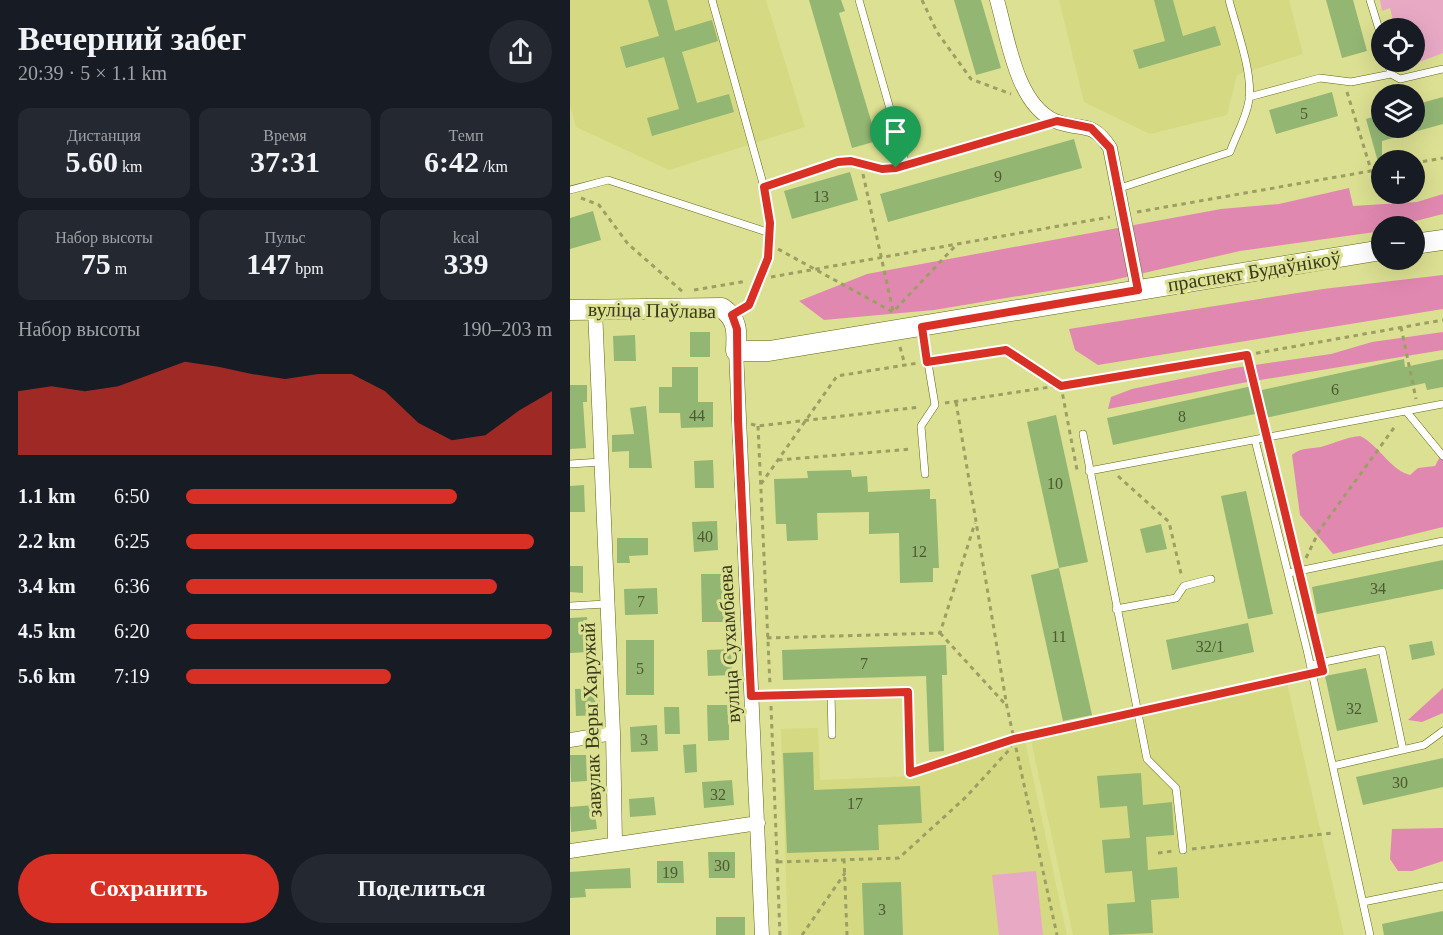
<!DOCTYPE html>
<html lang="ru">
<meta charset="utf-8">
<style>
body{margin:0;font-family:"Times New Roman",serif;background:#242831;color:#f1f3f6;height:100vh;display:flex;flex-direction:column;font-size:22px;white-space:nowrap}
*{box-sizing:border-box;margin:0}
p{font-size:20px;color:#9ea1a6}
.icon{flex:none;width:33px;height:33px;fill:none;stroke:currentColor;stroke-width:2;stroke-linecap:round;stroke-linejoin:round}
.map{position:relative;flex:1;overflow:hidden}
.drawer{display:flex;flex-direction:column;background:#171b24;width:570px}
.drawer>*{flex:none}
.buttons{position:absolute;left:801px;top:18px;display:grid;gap:12px}
.buttons a{display:grid;place-items:center;width:54px;height:54px;border-radius:50%;background:#171b24;box-shadow:0 6px 24px #0002;font-size:30px}
.pin{position:absolute;display:grid;place-items:center;width:51px;height:51px;color:#fff;margin:-62px -26px;border-radius:50% 50% 50% 0;rotate:-45deg;box-shadow:0 0 6px #0007}
.pin .icon{rotate:45deg}
.round{display:grid;place-items:center;flex:none;width:63px;height:63px;border-radius:32px;background:#242831}
.summary{display:flex;align-items:center;justify-content:space-between;height:102px;padding:0 18px}
h1{font-size:33px;font-weight:700;line-height:45px}
.stats{display:grid;grid-template-columns:repeat(3,1fr);gap:9px;height:102px;padding:6px 18px}
.stats div{display:grid;align-content:center;border-radius:12px;background:#242831;text-align:center}
.stats b{font-size:30px;font-weight:700}
.stats small{font-size:16px;font-weight:400}
.stats p{font-size:16px}
.chart{height:168px;padding:12px 18px}
.chart p{display:flex;justify-content:space-between}
.chart svg{width:100%;height:108px;margin-top:6px;fill:#d93025;opacity:.7}
.cta{display:flex;gap:12px;margin-top:auto;padding:12px 18px}
.cta a{flex:1;height:69px;border-radius:36px;background:#d93025;color:#fff;font-size:24px;font-weight:700;line-height:69px;text-align:center}
.cta a+a{background:#242831;color:#f1f3f6}
ul{padding:0 18px;list-style:none;font-size:20px}
li{display:grid;grid-template-columns:96px 72px 1fr;align-items:center;height:45px}
li i{height:15px;border-radius:8px;background:#d93025}
main{display:flex;flex:1;min-height:0}
.map>svg:first-child{display:block}
.built{fill:#d5d982}
.green{fill:#e8a9c5}
.forest{fill:#e188b1}
.building{fill:#93b673}
.lines{fill:none;stroke-linecap:round;stroke-linejoin:round}
.lane-casing{stroke:#636512;stroke-width:8}
.street-casing{stroke:#636512;stroke-width:15}
.secondary-casing{stroke:#636512;stroke-width:21}
.path{stroke:#9c9f63;stroke-width:3;stroke-dasharray:4.5 4.5;stroke-linecap:butt}
.lane{stroke:#fff;stroke-width:7}
.street{stroke:#fff;stroke-width:14}
.secondary{stroke:#fff;stroke-width:20}
.route-casing{stroke:#fff;stroke-width:12}
.route{stroke:#d93025;stroke-width:8}
.labels{text-anchor:middle;stroke-width:6;stroke-linejoin:round;paint-order:stroke}
.number-label{font-size:16px;fill:#4f5930}
.street-label{font-size:20px;fill:#383a1a;stroke:#dce092}
</style>
<main>
<section class="drawer">
<div class="summary"><div><h1>Вечерний забег</h1><p>20:39 · 5 × 1.1 km</p></div><a class="round"><svg class="icon" aria-label="share" viewBox="0 0 24 24"><path d="M12 15V3M7 8l5-5 5 5M5 13v7h14v-7"/></svg></a></div>
<div class="stats">
<div><p>Дистанция</p><b>5.60<small> km</small></b></div>
<div><p>Время</p><b>37:31</b></div>
<div><p>Темп</p><b>6:42<small> /km</small></b></div>
</div>
<div class="stats">
<div><p>Набор высоты</p><b>75<small> m</small></b></div>
<div><p>Пульс</p><b>147<small> bpm</small></b></div>
<div><p>kcal</p><b>339</b></div>
</div>
<div class="chart"><p><span>Набор высоты</span>190–203 m</p>
<svg viewBox="0 0 160 44" preserveAspectRatio="none"><path d="M0 44V18L10 16L20 18L30 16L40 11L50 6L60 8L70 11L80 13L90 11L100 11L110 18L120 31L130 38L140 36L150 26L160 18V44z"/></svg>
</div>
<ul>
<li><b>1.1 km</b>6:50<i style="width:74%"></i></li>
<li><b>2.2 km</b>6:25<i style="width:95%"></i></li>
<li><b>3.4 km</b>6:36<i style="width:85%"></i></li>
<li><b>4.5 km</b>6:20<i style="width:100%"></i></li>
<li><b>5.6 km</b>7:19<i style="width:56%"></i></li>
</ul>
<div class="cta"><a>Сохранить</a><a>Поделиться</a></div>
</section>
<div class="map">
<svg width="873" height="935" viewBox="0 0 873 935">
<rect width="100%" height="100%" fill="#dce092"/>
<path class="built" d="M 0,0 L 196,0 L 235,127 L 99,170 L 6,127 L 0,106 Z
M 489,0 L 719,0 L 733,54 L 667,75 L 657,115 L 580,134 L 514,102 Z
M 717,683 L 774,935 L 503,935 L 461,740 Z
M 248,728 L 250,780 L 345,776 L 455,741 L 497,935 L 218,935 L 211,729 Z"/>
<path class="green" d="M 810,0 L 873,0 L 873,53 L 844,64 L 834,63 L 844,62 L 844,28 L 825,28 L 820,8 L 812,11 Z
M 466,871 L 473,935 L 429,935 L 422,875 Z"/>
<path class="forest" d="M 779,188 L 783,206 L 847,202 L 873,194 L 873,214 L 826,226 L 812,226 L 811,230 L 805,232 L 670,251 L 539,281 L 364,310 L 254,320 L 229,301 L 297,274 L 651,209 L 709,204 Z
M 873,275 L 873,309 L 528,365 L 505,350 L 499,329 L 753,289 Z
M 873,332 L 873,350 L 672,383 L 538,409 L 541,397 L 562,389 L 664,368 L 761,354 L 802,342 Z
M 790,436 C 809,445 820,470 840,475 L 848,468 L 865,466 L 873,451 L 873,527 L 763,554 L 730,515 L 722,455 C 733,446 741,450 754,446 C 768,442 774,438 790,436 Z
M 873,688 L 873,713 L 852,722 L 838,720 Z
M 873,828 L 873,861 L 842,871 L 828,871 L 820,859 L 822,829 Z"/>
<path class="building" d="M 78,0 L 97,0 L 105,31 L 142,20 L 148,41 L 112,52 L 127,103 L 159,94 L 164,112 L 82,136 L 77,118 L 109,109 L 94,57 L 56,68 L 50,47 L 89,36 Z
M 239,0 L 271,0 L 275,11 L 269,13 L 307,141 L 282,148 Z
M 384,0 L 411,0 L 431,68 L 406,75 Z
M 584,0 L 603,0 L 613,36 L 645,26 L 651,45 L 569,69 L 563,50 L 595,41 Z
M 756,0 L 783,0 L 797,51 L 772,58 Z
M 762,92 L 768,116 L 706,134 L 699,110 Z
M 873,97 L 873,124 L 812,141 L 812,161 L 808,162 L 796,119 L 812,114 L 812,128 L 844,128 L 844,105 Z
M 504,139 L 512,168 L 318,222 L 310,194 Z
M 280,172 L 288,200 L 222,219 L 214,191 Z
M 23,211 L 31,240 L 0,249 L 0,218 Z
M 120,332 L 140,332 L 140,357 L 120,357 Z
M 65,335 L 66,361 L 44,361 L 43,336 Z
M 834,359 L 835,367 L 873,359 L 873,387 L 857,390 L 855,383 L 695,418 L 694,412 L 543,445 L 537,418 L 682,386 L 683,392 Z
M 102,367 L 128,367 L 128,402 L 143,402 L 143,427 L 111,428 L 110,413 L 89,413 L 89,387 L 102,387 Z
M 0,385 L 17,385 L 17,402 L 13,402 L 16,448 L 0,449 Z
M 76,406 L 82,468 L 59,468 L 59,451 L 42,452 L 42,435 L 64,434 L 60,408 Z
M 486,415 L 518,562 L 489,568 L 457,422 Z
M 143,460 L 144,488 L 125,488 L 124,461 Z
M 281,470 L 282,477 L 297,476 L 298,492 L 360,489 L 360,499 L 366,499 L 369,568 L 363,568 L 363,582 L 330,583 L 329,533 L 299,534 L 299,512 L 247,513 L 248,540 L 217,541 L 216,524 L 206,524 L 204,479 L 238,478 L 237,471 Z
M 14,485 L 15,512 L 0,512 L 0,486 Z
M 676,491 L 703,614 L 678,619 L 651,496 Z
M 147,521 L 148,550 L 124,552 L 122,522 Z
M 591,524 L 597,549 L 576,553 L 570,529 Z
M 47,538 L 78,538 L 78,555 L 59,556 L 60,563 L 47,563 Z
M 873,560 L 873,589 L 747,614 L 742,587 Z
M 0,566 L 13,566 L 13,593 L 0,592 Z
M 489,568 L 522,715 L 493,721 L 461,575 Z
M 131,574 L 154,574 L 155,622 L 132,622 Z
M 87,588 L 88,614 L 55,615 L 54,589 Z
M 17,617 L 20,652 L 0,653 L 0,618 Z
M 678,623 L 684,652 L 602,670 L 596,640 Z
M 56,640 L 84,640 L 84,695 L 56,695 Z
M 862,641 L 865,655 L 842,660 L 839,645 Z
M 376,645 L 377,675 L 372,675 L 374,751 L 359,752 L 356,676 L 213,680 L 212,650 Z
M 161,649 L 162,675 L 138,676 L 137,650 Z
M 796,668 L 808,722 L 767,731 L 755,676 Z
M 29,688 L 30,715 L 6,716 L 5,689 Z
M 137,705 L 159,705 L 159,740 L 138,741 Z
M 94,707 L 109,707 L 110,734 L 95,734 Z
M 87,725 L 88,751 L 61,752 L 60,727 Z
M 126,744 L 127,772 L 115,773 L 113,745 Z
M 243,752 L 244,790 L 350,786 L 352,823 L 308,825 L 309,850 L 217,853 L 213,753 Z
M 0,755 L 16,755 L 17,781 L 1,782 Z
M 873,758 L 873,787 L 793,805 L 786,777 Z
M 571,773 L 573,805 L 602,802 L 604,835 L 576,837 L 578,870 L 607,867 L 609,898 L 581,900 L 583,933 L 539,935 L 537,904 L 565,902 L 562,871 L 535,873 L 532,840 L 560,838 L 557,806 L 530,808 L 527,776 Z
M 162,780 L 164,805 L 134,808 L 132,782 Z
M 84,797 L 86,815 L 60,817 L 59,799 Z
M 24,805 L 27,829 L 1,832 L 0,807 Z
M 138,852 L 165,852 L 165,878 L 139,878 Z
M 87,861 L 113,861 L 114,883 L 87,883 Z
M 60,868 L 61,888 L 15,889 L 16,897 L 0,898 L 0,872 Z
M 331,882 L 333,935 L 294,935 L 292,883 Z
M 873,911 L 873,935 L 814,935 L 812,924 Z
M 146,917 L 175,917 L 175,935 L 146,935 Z"/>
<g class="lines">
<defs>
<path id="lane" d="M 142,0 L 194,187 L 200,223 L 198,259 L 179,305 L 162,315
M 289,0 L 336,165
M 800,0 L 812,39
M 821,74 L 830,79 L 873,69
M 679,97 L 750,78 L 781,82 L 821,74 L 818,62
M 194,187 L 268,162 L 281,161 L 312,169 L 326,168 L 486,122
M 550,188 L 660,152 C 666,135 676,119 679,100 C 683,72 666,28 659,0
M 0,190 L 38,180 L 200,233
M 352,327 L 365,405 L 351,426 L 355,474
M 836,411 L 873,456
M 513,434 L 577,759 L 606,788 L 613,850
M 685,440 L 737,650 L 800,935
M 0,464 L 31,462
M 519,471 L 873,404
M 719,573 L 873,541
M 0,606 L 36,604
M 546,609 L 606,598 L 614,586 L 641,579
M 740,665 L 812,650 L 833,750
M 261,693 L 262,735
M 181,696 L 338,692 L 340,773
M 763,766 L 854,745 L 873,731
M 793,902 L 873,886"/>
<path id="street" d="M 427,0 C 438,38 446,104 485,121 C 512,132 521,119 540,148 L 568,290
M 25,309 L 43,733 L 45,843
M 166,351 L 192,935
M 0,740 L 43,733
M 0,851 L 188,823"/>
<path id="secondary" d="M 844,244 L 873,240
M 0,310 L 152,308 C 168,319 167,332 166,351 L 199,351 L 812,250"/>
</defs>
<use href="#lane" class="lane-casing"/>
<use href="#street" class="street-casing"/>
<use href="#secondary" class="secondary-casing"/>
<path class="path" d="M 352,0 L 367,32 L 401,79 L 441,94
M 777,92 L 801,170
M 844,163 L 873,158
M 293,174 L 323,311
M 11,198 L 29,205 L 58,244 L 113,292
M 567,212 L 812,169
M 208,249 L 323,312 L 387,244
M 201,277 L 540,217
M 124,290 L 177,281
M 831,327 L 846,399
M 330,347 L 335,365
M 677,355 L 693,428
M 367,360 L 436,350 L 491,386 L 507,470
M 386,402 L 437,707 L 487,935
M 375,403 L 592,370 L 873,320
M 181,424 L 188,426 L 350,407
M 188,426 L 200,685
M 208,460 L 342,449
M 548,476 L 599,522 L 612,578
M 191,484 L 267,376 L 348,363
M 736,558 L 749,531 L 826,425
M 370,633 L 436,705
M 197,638 L 370,633 L 405,523
M 201,706 L 210,935
M 578,707 L 733,674
M 350,770 L 444,739 L 557,712
M 622,849 L 763,833
M 588,853 L 604,851
M 274,859 L 277,935
M 208,862 L 329,858 L 396,797 L 439,750 L 443,741
M 232,935 L 275,873"/>
<use href="#lane" class="lane"/>
<use href="#street" class="street"/>
<use href="#secondary" class="secondary"/>
</g>
<g class="lines">
<defs>
<path id="route" d="M 487,121 L 521,128 L 540,148 L 568,290 L 352,327 L 357,362 L 436,350 L 491,386 L 677,355 L 753,671 L 444,739 L 340,773 L 338,692 L 181,696 L 168,420 L 167,329 L 162,315 L 179,305 L 198,258 L 200,223 L 194,187 L 268,162 L 281,161 L 312,169 L 326,168 Z"/>
</defs>
<use href="#route" class="route-casing"/>
<use href="#route" class="route"/>
</g>
<g class="labels">
<g class="number-label">
<text x="734" y="119">5</text>
<text x="428" y="182">9</text>
<text x="251" y="202">13</text>
<text x="765" y="395">6</text>
<text x="127" y="421">44</text>
<text x="612" y="422">8</text>
<text x="485" y="489">10</text>
<text x="135" y="542">40</text>
<text x="349" y="557">12</text>
<text x="808" y="594">34</text>
<text x="71" y="607">7</text>
<text x="489" y="642">11</text>
<text x="640" y="652">32/1</text>
<text x="294" y="669">7</text>
<text x="70" y="674">5</text>
<text x="784" y="714">32</text>
<text x="74" y="745">3</text>
<text x="830" y="788">30</text>
<text x="148" y="800">32</text>
<text x="285" y="809">17</text>
<text x="152" y="871">30</text>
<text x="100" y="878">19</text>
<text x="312" y="915">3</text>
</g>
<g class="street-label">
<text transform="translate(684 271) rotate(-9)" y="7">праспект Будаўнікоў</text>
<text transform="translate(82 310) rotate(1)" y="7">вуліца Паўлава</text>
<text transform="translate(159 644) rotate(-93)" y="7">вуліца Сухамбаева</text>
<text transform="translate(21 720) rotate(-92)" y="7">завулак Веры Харужай</text>
</g>
</g>
</svg>
<div class="buttons">
<a><svg class="icon" aria-label="locate" viewBox="0 0 24 24"><circle cx="12" cy="12" r="6"/><path d="M12 2v4M12 18v4M2 12h4M18 12h4"/></svg></a>
<a><svg class="icon" aria-label="layers" viewBox="0 0 24 24"><path d="M12 4l9 5-9 5-9-5zM3 14l9 5 9-5"/></svg></a>
<a>+</a>
<a>−</a>
</div>
<div class="pin" style="left:326px;top:168px;background:#1e9e55"><svg class="icon" aria-label="arrive" viewBox="0 0 24 24"><path d="M6 21V4h12l-3 4 3 4H6"/></svg></div>
</div>
</main>
